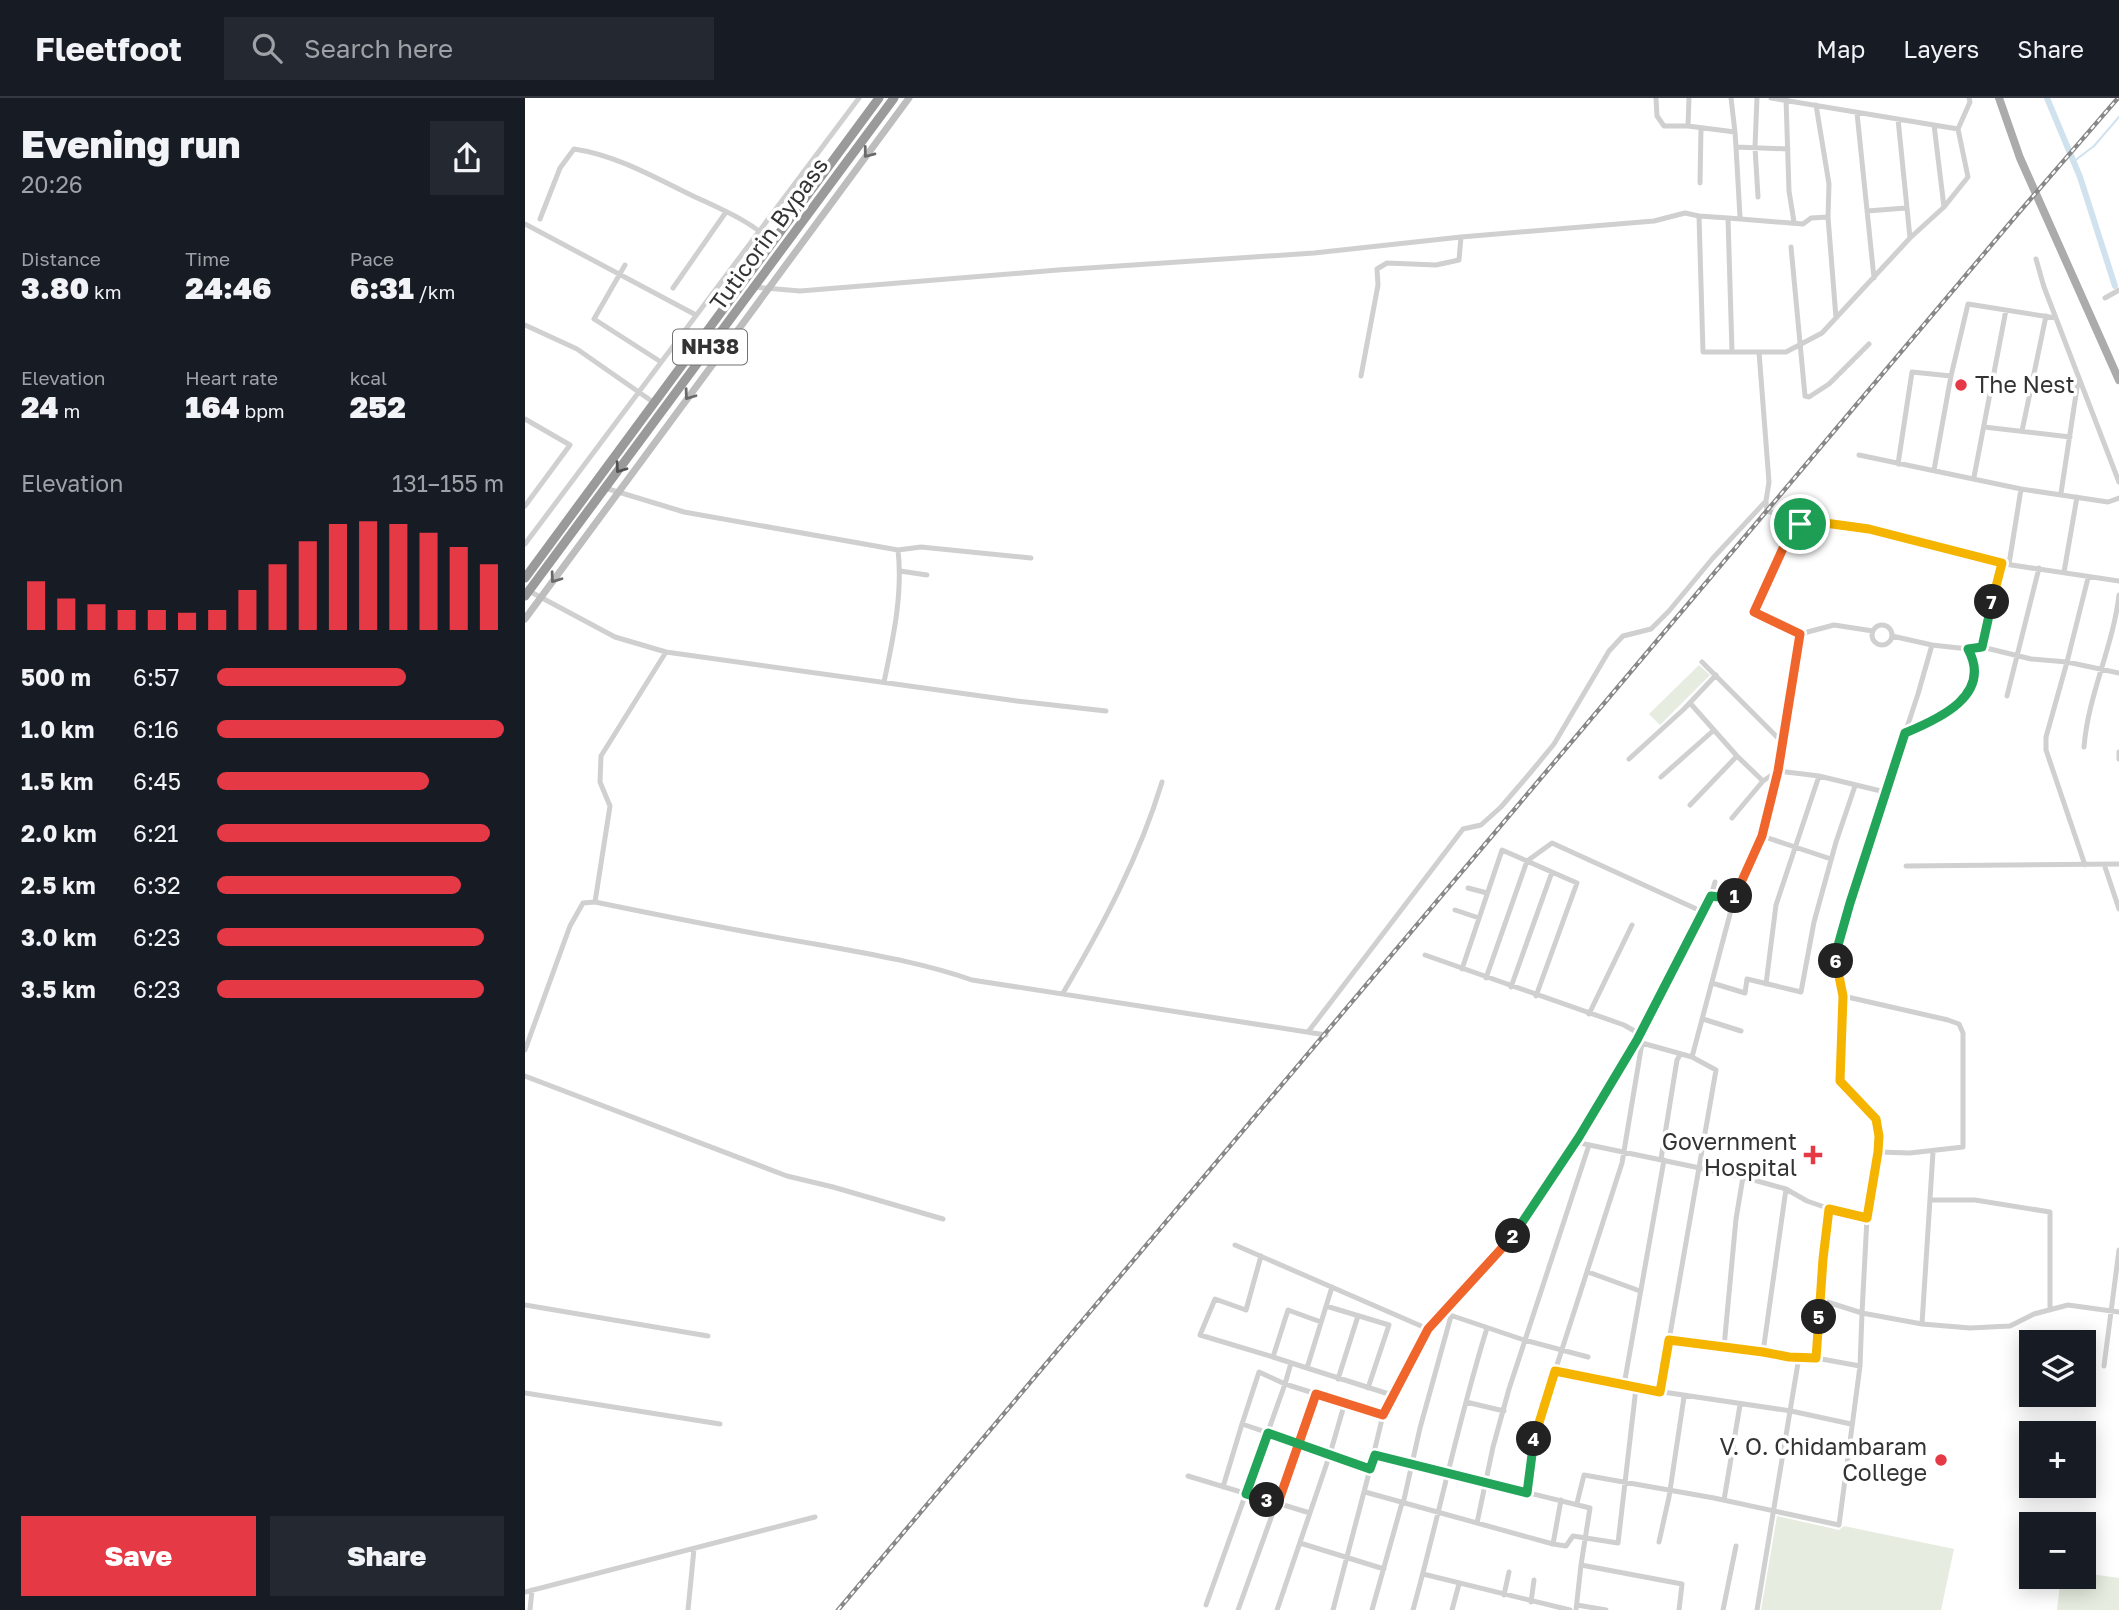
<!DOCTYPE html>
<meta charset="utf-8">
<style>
body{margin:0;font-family:"Golos Text",sans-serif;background:#242831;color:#f1f3f6;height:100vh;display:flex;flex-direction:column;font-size:26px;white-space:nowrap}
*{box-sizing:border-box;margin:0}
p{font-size:23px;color:#9ea1a6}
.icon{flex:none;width:38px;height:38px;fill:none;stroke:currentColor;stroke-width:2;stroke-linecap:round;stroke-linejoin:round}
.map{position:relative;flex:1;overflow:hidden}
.sheet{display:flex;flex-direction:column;background:#171b24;width:525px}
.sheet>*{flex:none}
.tools{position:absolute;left:1494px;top:1232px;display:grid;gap:14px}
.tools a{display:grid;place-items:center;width:77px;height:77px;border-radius:0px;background:#171b24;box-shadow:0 4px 18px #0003;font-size:35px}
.pin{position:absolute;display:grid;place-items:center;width:60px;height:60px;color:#fff;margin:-30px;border:4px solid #fff;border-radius:50%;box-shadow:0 2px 7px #0007}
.km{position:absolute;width:35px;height:35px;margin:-18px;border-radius:50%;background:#222;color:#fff;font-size:19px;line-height:35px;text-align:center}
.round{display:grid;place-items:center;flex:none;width:74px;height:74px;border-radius:0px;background:#242831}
.headline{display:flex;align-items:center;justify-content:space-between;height:119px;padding:0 21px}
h1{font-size:38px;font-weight:800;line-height:52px}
.metrics{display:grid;grid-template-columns:repeat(3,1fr);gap:10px;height:119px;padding:7px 21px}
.metrics div{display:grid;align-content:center}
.metrics b{font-size:30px;font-weight:800}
.metrics small{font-size:19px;font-weight:400}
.metrics p{font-size:19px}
.chart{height:196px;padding:14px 21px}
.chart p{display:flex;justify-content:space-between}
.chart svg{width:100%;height:126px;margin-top:7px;stroke:#e63946;stroke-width:6}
.primary-button{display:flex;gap:14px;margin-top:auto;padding:14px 21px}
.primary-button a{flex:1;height:80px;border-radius:0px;background:#e63946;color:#fff;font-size:28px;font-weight:800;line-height:80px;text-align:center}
.primary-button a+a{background:#242831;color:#f1f3f6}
ul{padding:0 21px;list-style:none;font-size:23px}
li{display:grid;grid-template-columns:112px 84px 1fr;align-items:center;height:52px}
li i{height:18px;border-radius:9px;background:#e63946}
header{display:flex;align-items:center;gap:42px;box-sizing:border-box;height:98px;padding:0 35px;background:#171b24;border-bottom:2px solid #363941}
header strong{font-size:33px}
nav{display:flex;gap:38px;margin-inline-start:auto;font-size:24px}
.search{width:490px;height:63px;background:#242831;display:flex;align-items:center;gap:18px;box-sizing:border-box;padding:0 24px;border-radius:0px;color:#9ea1a6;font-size:26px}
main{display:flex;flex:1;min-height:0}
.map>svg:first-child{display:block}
.green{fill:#e6ecdf}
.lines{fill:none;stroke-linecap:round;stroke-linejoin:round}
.stream{stroke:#cfe2ee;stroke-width:2}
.canal{stroke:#cfe2ee;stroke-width:6}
.street{stroke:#d0d0d0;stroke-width:5}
.secondary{stroke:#bdbdbd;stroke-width:7}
.primary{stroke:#ababab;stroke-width:8}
.highway{stroke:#9a9a9a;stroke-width:9}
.rail-casing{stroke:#888;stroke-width:4.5}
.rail{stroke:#fff;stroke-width:2;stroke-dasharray:5;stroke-linecap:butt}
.oneway{stroke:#6a6a6a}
.oneway2{stroke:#525252}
.split-1-casing{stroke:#fff;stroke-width:14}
.split-2-casing{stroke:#fff;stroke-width:14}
.split-3-casing{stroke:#fff;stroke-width:14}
.split-4-casing{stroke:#fff;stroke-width:14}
.split-5-casing{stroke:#fff;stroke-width:14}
.split-6-casing{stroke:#fff;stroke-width:14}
.split-7-casing{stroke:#fff;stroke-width:14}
.split-8-casing{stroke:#fff;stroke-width:14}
.split-1{stroke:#f0652b;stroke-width:9}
.split-2{stroke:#22a559;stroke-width:9}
.split-3{stroke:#f0652b;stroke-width:9}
.split-4{stroke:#22a559;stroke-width:9}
.split-5{stroke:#f5b400;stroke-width:9}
.split-6{stroke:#f5b400;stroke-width:9}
.split-7{stroke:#22a559;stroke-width:9}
.split-8{stroke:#f5b400;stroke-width:9}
.poi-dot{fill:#e63946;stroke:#fff;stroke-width:2.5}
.labels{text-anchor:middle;stroke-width:7;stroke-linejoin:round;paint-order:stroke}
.shield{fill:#fff;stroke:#707070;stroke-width:2}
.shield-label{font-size:21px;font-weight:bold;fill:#333}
.street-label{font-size:23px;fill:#333;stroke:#fff}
.poi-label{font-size:23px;fill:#333;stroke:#fff;text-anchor:end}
</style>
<header>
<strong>Fleetfoot</strong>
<div class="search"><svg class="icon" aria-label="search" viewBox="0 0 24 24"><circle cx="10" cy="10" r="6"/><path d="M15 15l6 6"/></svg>Search here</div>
<nav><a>Map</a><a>Layers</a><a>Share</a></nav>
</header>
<main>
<section class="sheet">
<div class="headline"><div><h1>Evening run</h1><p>20:26</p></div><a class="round"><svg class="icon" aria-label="share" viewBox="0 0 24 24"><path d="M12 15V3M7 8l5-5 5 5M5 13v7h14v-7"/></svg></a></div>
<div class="metrics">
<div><p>Distance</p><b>3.80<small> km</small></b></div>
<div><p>Time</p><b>24:46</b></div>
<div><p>Pace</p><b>6:31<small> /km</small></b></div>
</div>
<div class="metrics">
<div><p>Elevation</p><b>24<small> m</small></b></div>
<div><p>Heart rate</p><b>164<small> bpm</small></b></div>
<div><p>kcal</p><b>252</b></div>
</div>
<div class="chart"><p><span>Elevation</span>131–155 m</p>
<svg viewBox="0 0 160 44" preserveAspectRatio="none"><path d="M5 44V27M15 44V33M25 44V35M35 44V37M45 44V37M55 44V38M65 44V37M75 44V30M85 44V21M95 44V13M105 44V7M115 44V6M125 44V7M135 44V10M145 44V15M155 44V21"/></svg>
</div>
<ul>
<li><b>500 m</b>6:57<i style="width:66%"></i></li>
<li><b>1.0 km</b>6:16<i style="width:100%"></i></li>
<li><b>1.5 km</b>6:45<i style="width:74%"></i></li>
<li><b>2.0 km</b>6:21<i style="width:95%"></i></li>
<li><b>2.5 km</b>6:32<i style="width:85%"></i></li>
<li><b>3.0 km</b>6:23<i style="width:93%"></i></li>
<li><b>3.5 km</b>6:23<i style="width:93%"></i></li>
</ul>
<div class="primary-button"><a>Save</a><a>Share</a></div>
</section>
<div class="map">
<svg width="1594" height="1512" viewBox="0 0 1594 1512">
<rect width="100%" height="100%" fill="#fff"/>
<path class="green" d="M 1174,567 L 1185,577 L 1135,627 L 1124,616 Z
M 1252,1418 L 1314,1432 L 1319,1428 L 1429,1451 L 1416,1512 L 1236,1512 Z
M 1559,1475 L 1594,1480 L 1594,1512 L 1532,1512 L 1536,1479 L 1559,1479 Z"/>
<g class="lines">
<path class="stream" d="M 1548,64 L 1569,48 L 1594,19"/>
<path class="canal" d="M 1522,0 L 1555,79 L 1590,188"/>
<path class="street" d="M 1131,0 L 1132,18 L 1139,28 L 1163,28
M 1164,0 L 1163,28 L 1210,34 L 1206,0
M 1232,0 L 1230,49 L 1233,99
M 1246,0 L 1433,31
M 1261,1 L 1264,93 L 1269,124
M 1291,7 L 1304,86 L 1303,119 L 1311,220
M 1332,15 L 1349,180
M 1373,21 L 1385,140
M 1409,27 L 1419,109
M 1210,34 L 1211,49 L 1263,51
M 1211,49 L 1215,119
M 1175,85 L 1176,30
M 1342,113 L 1381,110
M 1174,118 L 1178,254 L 1261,254 L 1297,235 L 1385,140 L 1419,109 L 1443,79 L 1433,31 L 1445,4 L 1444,0
M 1203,120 L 1278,126 L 1286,120 L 1303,119
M 15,121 L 35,70 L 49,51 C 90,57 127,78 164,96 C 193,110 225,122 248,145
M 0,126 L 171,217
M 1266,149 L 1280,298 L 1284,299 L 1304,286 L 1344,246
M 1511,161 L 1519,189 L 1594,384
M 100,167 L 69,221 L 136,264
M 229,189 L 275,193 L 533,172 L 789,155 L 936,139 L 1129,123 L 1160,115 L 1174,118 L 1203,120 L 1207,254
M 148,190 L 201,114
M 1580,200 L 1594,192
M 0,227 L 52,251 L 128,304
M 1234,254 L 1244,384 L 1241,403 L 1242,413 L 1262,419 L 1275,426
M 836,278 L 853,187 L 852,171 L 862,165 L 911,167 L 934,162 L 936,139
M 0,321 L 45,347 L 0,408
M 1459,329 L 1545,339
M 1497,333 L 1521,218
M 1334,357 L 1496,391 L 1583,404 L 1594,400
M 1373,366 L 1387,274 L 1426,278
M 1409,372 L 1426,278 L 1443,206 L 1531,220
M 1449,379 L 1481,212
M 80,390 L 159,414 L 373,452 L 396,449 L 506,460
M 1536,395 L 1553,283
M 0,446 L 334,0
M 1484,466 L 1496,391
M 375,473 L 402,477
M 1539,474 L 1552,399
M 4,493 L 90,539 L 141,554 L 492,603 L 581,613
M1347 537a10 10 0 1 1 20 0a10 10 0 1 1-20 0Z
M 1275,536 L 1309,527 L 1348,533
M 1367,538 L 1407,547 L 1443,551 L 1457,549 L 1506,561 L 1542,564 L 1594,575
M 1407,547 L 1393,596 L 1357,705 L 1310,858 L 1318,898 L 1315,983 L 1351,1021 L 1354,1038 L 1342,1120 L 1337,1215 L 1397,1226 L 1445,1230 L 1485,1228 L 1509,1216 L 1543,1207 L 1594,1214
M 1457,549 L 1477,465
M 1177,564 L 1258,645
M 359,584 C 368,541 378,496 373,452
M 1482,598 L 1514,470
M 1165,605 L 1212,658 L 1238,683 L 1253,673 L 1294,678 L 1360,694
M 1380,635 C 1414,621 1468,598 1443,551
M 1559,649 C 1563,597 1588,549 1594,497
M 1594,654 L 1594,661
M 1104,661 L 1159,611 L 1191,577
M 1136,679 L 1189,632
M 1165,707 L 1212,658
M 1207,720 L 1238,683
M 1237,738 L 1306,761
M 1579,766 L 1594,811
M 1560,767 L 1521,652 L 1521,639 L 1542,564 L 1563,480
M 1381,768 L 1594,766
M 943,790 L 962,795
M 1186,798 L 1190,784
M 70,804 L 85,708 L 75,684 L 76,658 L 141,554
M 930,812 L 954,820
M 900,857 L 1099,927 L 1115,936
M 937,871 L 977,752 L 1052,785 L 1011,898
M 961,880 L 1002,763 L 1027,745 L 1178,814
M 1187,885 L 1220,895 L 1222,881 L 1276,894 L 1289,824 L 1311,744 L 1330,688
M 1241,886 L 1251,807 L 1294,678
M 986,889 L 1027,774
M 538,895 C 578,827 614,760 637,684
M 1318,898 L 1423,922 L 1434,926 L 1438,935 L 1438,1049 L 1385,1055 L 1353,1054
M 1064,916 L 1107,827
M 1178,921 L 1216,933
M 783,934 L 938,731 L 956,727 L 976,709 L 1006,674 L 1029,646 L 1084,553 L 1098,538 L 1126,531 L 1144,513 L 1188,460 L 1241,403
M 1117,945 L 1167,959 L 1191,972 L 1135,1294
M 0,952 L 45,828 L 58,805 L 70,804 C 143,819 217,834 290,846 C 344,856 395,864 447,882 L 801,937
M 1167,959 L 1209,801
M 0,978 L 262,1078 L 308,1089 L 418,1121
M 1050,1044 L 1218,1079 L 1261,1091 L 1282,1103 L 1311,1113 L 1342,1120
M 1136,1061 L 1152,962 L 1155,957
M 1406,1102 L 1450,1102 L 1525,1114 L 1525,1212
M 710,1147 L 903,1231
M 736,1158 L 721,1212 L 690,1201 L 675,1237 L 748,1259
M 1063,1174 L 1115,1193
M 807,1189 L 782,1270 L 867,1297
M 0,1207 L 183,1238
M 801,1208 L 864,1227 L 843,1290
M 925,1217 L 999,1242 L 1063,1259
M 1397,1226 L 1408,1054
M 1145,1242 L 1274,1259
M 1199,1249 L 1211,1121 L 1218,1079
M 1238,1254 L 1261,1091
M 1291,1260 L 1335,1268
M 766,1265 L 760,1286 L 734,1274 L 717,1326 L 805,1356 L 820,1304
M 1579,1268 L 1594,1152
M 782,1270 L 748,1259 L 763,1212 L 796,1224
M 813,1281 L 833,1218
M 1099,1287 L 1139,1062
M 1111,1290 L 1266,1313 L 1326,1326
M 0,1295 L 195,1326
M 941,1304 L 979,1313
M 850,1357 L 1065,1410 L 1056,1467 L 1157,1486 L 1154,1512
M 663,1378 L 785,1415
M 698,1389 L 717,1326
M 840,1394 L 1028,1446 L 1041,1448 L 1048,1438 L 1093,1445 L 1111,1290 L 1030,1273
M 1001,1395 L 1006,1350 L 1012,1329 L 1097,1065 L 1117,945
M 1199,1402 L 1215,1307
M 1052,1405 L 1059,1377 L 1189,1400 L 1314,1427 L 1335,1268 L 1337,1215 L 1296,1202 L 1298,1161 L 1304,1110
M 878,1406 L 895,1330 L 926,1218
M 952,1425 L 968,1349 L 984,1291 L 1064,1047
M 1134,1444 L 1144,1399 L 1159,1299
M 775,1445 L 859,1471
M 1028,1446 L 1036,1402
M 898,1476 L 1045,1512
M 0,1494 L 290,1419
M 979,1497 L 984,1474
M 1006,1504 L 1009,1482
M 681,1507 L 760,1286 L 858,1317
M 1052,1507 L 1081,1512
M 5,1512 L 7,1492
M 163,1512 L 169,1451
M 713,1512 L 791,1295
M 752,1512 L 805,1356 L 845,1371 L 858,1317 L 903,1231 L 984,1144 L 1050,1044 L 1120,927 L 1186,798 L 1209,801 L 1237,738 L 1253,673 L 1275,536 L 1229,514 L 1260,446 L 1278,422 L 1344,431 L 1473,465 L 1594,483
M 808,1512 L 845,1371
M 847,1512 L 877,1405
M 888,1512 C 914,1418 933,1323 962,1230
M 927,1512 L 934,1486
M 1051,1512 L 1056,1467
M 1198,1512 L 1211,1448
M 1232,1512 L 1274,1259 L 1291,1260 L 1296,1202"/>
<path class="secondary" d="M 0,521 L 384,0"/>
<path class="primary" d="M 1474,0 L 1495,60 L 1594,282"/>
<path class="highway" d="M 0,480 L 354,0
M 0,498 L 369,0"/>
<defs>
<path id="rail" d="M 313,1512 L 1490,119 L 1593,0"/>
</defs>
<use href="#rail" class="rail-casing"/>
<use href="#rail" class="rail"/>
</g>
<defs><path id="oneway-chevron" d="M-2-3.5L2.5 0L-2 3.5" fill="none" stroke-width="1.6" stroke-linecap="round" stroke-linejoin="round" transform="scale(1.75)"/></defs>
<g class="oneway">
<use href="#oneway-chevron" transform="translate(343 55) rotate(127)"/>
<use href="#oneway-chevron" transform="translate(164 297) rotate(126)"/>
<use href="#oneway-chevron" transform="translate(30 480) rotate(126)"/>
</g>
<use class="oneway2" href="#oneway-chevron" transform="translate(95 370) rotate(126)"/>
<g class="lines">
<defs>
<path id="split-1" d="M 1210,798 L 1237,738 L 1253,673 L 1275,536 L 1229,514 L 1260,446 L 1275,426"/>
<path id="split-2" d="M 988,1138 L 1054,1039 L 1112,942 L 1186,798 L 1209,801 L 1210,798"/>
<path id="split-3" d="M 742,1402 L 753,1405 L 791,1296 L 858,1317 L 903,1231 L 988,1138"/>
<path id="split-4" d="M 742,1402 L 721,1396 L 743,1335 L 845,1371 L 850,1357 L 1002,1395 L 1009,1341"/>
<path id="split-5" d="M 1009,1341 L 1030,1273 L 1135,1294 L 1144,1242 L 1238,1254 L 1264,1259 L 1291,1260 L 1294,1219"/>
<path id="split-6" d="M 1294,1219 L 1298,1161 L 1304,1111 L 1342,1120 L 1353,1054 L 1354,1038 L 1351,1021 L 1315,983 L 1318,898 L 1311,863"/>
<path id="split-7" d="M 1311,863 L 1310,858 L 1325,805 L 1380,635 C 1414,621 1468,597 1443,551 L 1457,549 L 1467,504"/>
<path id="split-8" d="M 1275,426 L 1278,422 L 1344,431 L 1477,465 L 1467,504"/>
</defs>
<use href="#split-1" class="split-1-casing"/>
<use href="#split-2" class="split-2-casing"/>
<use href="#split-3" class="split-3-casing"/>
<use href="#split-4" class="split-4-casing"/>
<use href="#split-5" class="split-5-casing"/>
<use href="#split-6" class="split-6-casing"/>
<use href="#split-7" class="split-7-casing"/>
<use href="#split-8" class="split-8-casing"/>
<use href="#split-1" class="split-1"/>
<use href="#split-2" class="split-2"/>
<use href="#split-3" class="split-3"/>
<use href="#split-4" class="split-4"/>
<use href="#split-5" class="split-5"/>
<use href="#split-6" class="split-6"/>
<use href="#split-7" class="split-7"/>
<use href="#split-8" class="split-8"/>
</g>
<g class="poi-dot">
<circle cx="1436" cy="287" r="7"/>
<path d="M1284.5 1046.5h7v7h7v7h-7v7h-7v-7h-7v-7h7z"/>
<circle cx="1416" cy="1362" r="7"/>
</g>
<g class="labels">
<rect class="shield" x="148" y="231.5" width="74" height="35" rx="5"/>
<g class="shield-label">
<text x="185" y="256">NH38</text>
</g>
<g class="street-label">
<text transform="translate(244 136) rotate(-54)" y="8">Tuticorin Bypass</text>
</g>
<g class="poi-label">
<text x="1450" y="295" text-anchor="start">The Nest</text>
<text x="1272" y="1052">Government<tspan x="1272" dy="26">Hospital</tspan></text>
<text x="1402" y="1357">V. O. Chidambaram<tspan x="1402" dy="26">College</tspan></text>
</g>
</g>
</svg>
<div class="tools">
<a><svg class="icon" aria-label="layers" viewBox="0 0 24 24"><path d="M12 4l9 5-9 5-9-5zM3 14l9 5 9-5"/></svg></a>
<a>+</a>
<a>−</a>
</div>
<div class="pin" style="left:1275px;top:426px;background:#1e9e55"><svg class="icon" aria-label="arrive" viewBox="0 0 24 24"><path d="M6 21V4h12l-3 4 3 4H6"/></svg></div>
<b class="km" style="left:1210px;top:798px">1</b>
<b class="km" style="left:988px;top:1138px">2</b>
<b class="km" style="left:742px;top:1402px">3</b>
<b class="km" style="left:1009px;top:1341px">4</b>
<b class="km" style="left:1294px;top:1219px">5</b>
<b class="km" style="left:1311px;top:863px">6</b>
<b class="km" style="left:1467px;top:504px">7</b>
</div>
</main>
